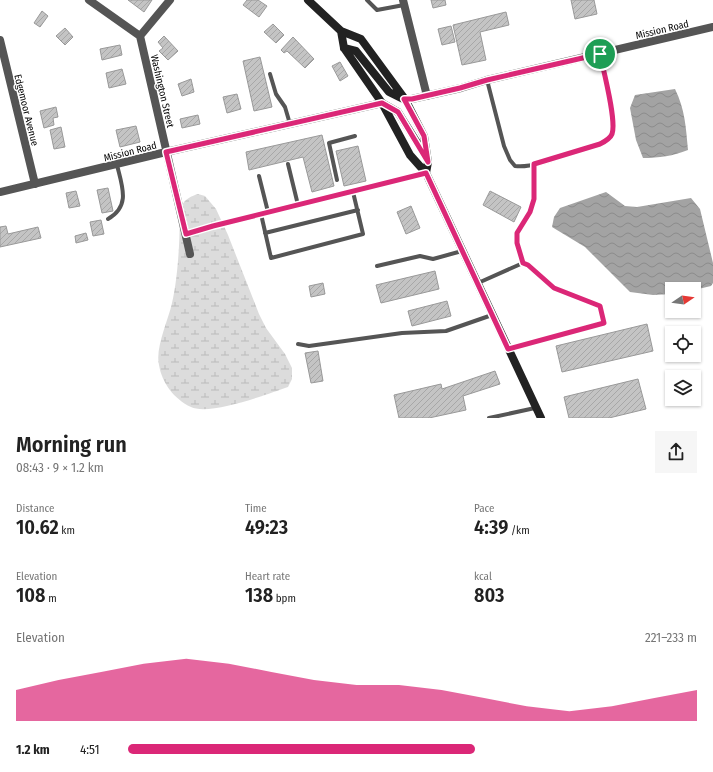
<!DOCTYPE html>
<meta charset="utf-8">
<style>
body{margin:0;font-family:"Fira Sans Condensed",sans-serif;background:#f6f6f6;color:#222;height:100vh;display:flex;flex-direction:column;font-size:15px;white-space:nowrap}
*{box-sizing:border-box;margin:0}
p{font-size:13px;color:#767676}
.icon{flex:none;width:22px;height:22px;fill:none;stroke:currentColor;stroke-width:2;stroke-linecap:round;stroke-linejoin:round}
.map{position:relative;height:418px;overflow:hidden}
.sheet{display:flex;flex-direction:column;background:#fff;flex:1}
.sheet>*{flex:none}
.needle{width:26px;rotate:77deg}
.buttons{position:absolute;left:665px;top:282px;display:grid;gap:8px}
.buttons a{display:grid;place-items:center;width:36px;height:36px;border-radius:0px;background:#fff;box-shadow:0 1px 3px #0004;font-size:20px}
.pin{position:absolute;display:grid;place-items:center;width:34px;height:34px;color:#fff;margin:-17px;border:2px solid #fff;border-radius:50%;box-shadow:0 1px 4px #0007}
.round{display:grid;place-items:center;flex:none;width:42px;height:42px;border-radius:0px;background:#f6f6f6}
.headline{display:flex;align-items:center;justify-content:space-between;height:68px;padding:0 16px}
h1{font-size:22px;font-weight:600;line-height:30px}
.stats{display:grid;grid-template-columns:repeat(3,1fr);gap:6px;height:68px;padding:4px 16px}
.stats div{display:grid;align-content:center}
.stats b{font-size:20px;font-weight:600}
.stats small{font-size:11px;font-weight:400}
.stats p{font-size:11px}
.chart{height:112px;padding:8px 16px}
.chart p{display:flex;justify-content:space-between}
.chart svg{width:100%;height:72px;margin-top:4px;fill:#db2777;opacity:.7}
ul{padding:0 16px;list-style:none;font-size:13px}
li{display:grid;grid-template-columns:64px 48px 1fr;align-items:center;height:30px}
li i{height:10px;border-radius:5px;background:#db2777}
.map>svg:first-child{display:block}
.wetland{fill:url(#wetland-marsh)}
.water{fill:url(#water-waves)}
.building{fill:url(#building-hatch);stroke:#999}
.lines{fill:none;stroke-linecap:round;stroke-linejoin:round}
.service{stroke:#555;stroke-width:4}
.minor{stroke:#555;stroke-width:8}
.secondary{stroke:#222;stroke-width:8}
.route-casing{stroke:#fff;stroke-width:8}
.route{stroke:#db2777;stroke-width:5}
.labels{text-anchor:middle;stroke-width:3;stroke-linejoin:round;paint-order:stroke}
.street-label{font-size:10px;fill:#000;stroke:#fff}
</style>
<div class="map">
<svg width="713" height="418" viewBox="0 0 713 418">
<defs>
<pattern id="wetland-marsh" width="20" height="14" patternUnits="userSpaceOnUse"><rect width="20" height="14" fill="#dcdcdc"/><path d="M1 5h8M5 5V1M11 12h8M15 12V8" fill="none" stroke="#bbb"/></pattern>
<pattern id="water-waves" width="16" height="10" patternUnits="userSpaceOnUse"><rect width="16" height="10" fill="#a3a3a3"/><path d="M0 5q4-4 8 0t8 0" fill="none" stroke="#8b8b8b"/></pattern>
<pattern id="building-hatch" width="6" height="6" patternUnits="userSpaceOnUse"><rect width="6" height="6" fill="#c4c4c4"/><path d="M-1 1l2-2M0 6l6-6M5 7l2-2" fill="none" stroke="#a7a7a7"/></pattern>
</defs>
<rect width="100%" height="100%" fill="#fff"/>
<path class="wetland" d="M 198,194 L 205,196 L 216,209 L 228,235 L 259,314 L 266,328 L 285,354 L 292,368 L 292,379 L 288,387 C 268,394 209,416 191,407 C 174,399 162,383 159,365 C 155,348 168,321 172,303 C 176,286 178,264 179,246 C 180,233 179,219 182,206 C 184,199 192,196 198,194 Z"/>
<path class="water" d="M 675,89 C 685,109 686,128 688,150 C 673,156 659,158 643,158 L 636,140 L 630,108 L 635,95 Z
M 606,192 L 625,206 L 637,207 L 691,198 L 700,209 L 713,263 L 713,283 L 711,286 L 694,290 L 694,289 L 672,289 L 672,294 L 653,295 L 630,292 L 585,247 L 552,227 L 554,217 L 560,208 Z"/>
<path class="building" d="M 128,0 L 152,0 L 144,12 Z
M 247,0 L 258,0 L 267,6 L 259,17 L 243,5 Z
M 431,0 L 445,0 L 446,5 L 433,8 Z
M 571,0 L 594,0 L 597,14 L 575,19 Z
M 42,11 L 48,16 L 40,27 L 34,23 Z
M 506,12 L 509,25 L 480,32 L 486,60 L 462,65 L 453,25 Z
M 273,24 L 284,35 L 276,43 L 264,32 Z
M 451,26 L 455,42 L 442,45 L 438,29 Z
M 65,28 L 73,37 L 65,45 L 56,36 Z
M 164,36 L 178,51 L 168,60 L 159,51 L 163,48 L 158,42 Z
M 293,37 L 314,59 L 305,68 L 287,51 L 284,53 L 281,50 Z
M 120,45 L 122,55 L 102,60 L 100,49 Z
M 260,57 L 272,107 L 254,111 L 243,61 Z
M 340,62 L 348,76 L 340,81 L 332,66 Z
M 122,69 L 126,84 L 109,88 L 106,73 Z
M 191,79 L 194,92 L 182,96 L 178,84 Z
M 237,94 L 241,109 L 227,113 L 223,97 Z
M 56,107 L 58,117 L 53,118 L 54,125 L 44,128 L 40,111 Z
M 198,115 L 200,124 L 182,128 L 180,119 Z
M 136,126 L 140,142 L 120,147 L 116,130 Z
M 61,127 L 65,147 L 54,149 L 50,130 Z
M 322,135 L 334,186 L 312,192 L 303,157 L 249,170 L 246,152 Z
M 358,146 L 366,181 L 344,186 L 336,151 Z
M 108,188 L 113,211 L 102,213 L 97,190 Z
M 76,191 L 80,206 L 69,208 L 66,193 Z
M 490,191 L 521,207 L 514,222 L 483,205 Z
M 411,206 L 420,228 L 406,234 L 397,212 Z
M 101,220 L 104,234 L 93,236 L 90,222 Z
M 6,226 L 8,234 L 38,227 L 41,238 L 0,247 L 0,227 Z
M 86,233 L 88,240 L 76,243 L 75,236 Z
M 435,271 L 439,289 L 381,303 L 376,285 Z
M 323,283 L 325,294 L 311,297 L 309,286 Z
M 447,301 L 451,316 L 412,326 L 408,311 Z
M 647,324 L 653,351 L 562,372 L 556,346 Z
M 318,351 L 323,381 L 311,383 L 305,353 Z
M 495,371 L 500,384 L 463,396 L 466,410 L 429,418 L 399,418 L 394,395 L 441,384 L 442,389 Z
M 638,379 L 646,409 L 609,418 L 569,418 L 564,397 Z"/>
<g class="lines">
<path class="service" d="M 367,0 L 377,10 L 404,5
M 270,74 L 276,94 L 285,107 L 290,124
M 487,80 L 504,146 L 510,160 L 515,166 C 530,168 552,160 566,155 C 577,151 601,147 609,138 C 619,128 603,68 600,54
M 288,164 L 298,205
M 259,176 L 268,212
M 337,180 L 329,143 L 355,136
M 261,214 L 271,258 L 363,234 L 353,192
M 108,219 C 131,206 122,186 117,165
M 265,233 L 358,210
M 186,234 L 213,226 L 426,173
M 523,263 L 517,243 L 517,233 L 530,212 L 534,199 L 534,164
M 377,266 L 420,256 L 433,259 L 462,251
M 478,283 L 523,263 L 528,265 L 554,288 L 599,306 L 604,323 L 509,349
M 298,344 L 309,346 L 402,333 L 446,331 L 492,315
M 489,418 L 535,408"/>
<path class="minor" d="M 89,0 L 140,36
M 403,0 L 427,96
M 140,36 L 190,254
M 140,36 L 170,0
M 0,40 L 35,184
M 405,99 L 412,99 L 461,88 L 487,80 L 713,27
M 0,192 L 166,152 L 382,103"/>
<path class="secondary" d="M 308,0 L 341,31 L 361,39 L 405,99 L 424,136 L 428,162 L 426,173
M 341,31 L 344,48 L 382,103 L 410,155 L 426,173 L 541,418
M 344,48 L 356,51 L 389,92 L 403,99
M 382,103 L 398,112 L 426,157"/>
</g>
<g class="lines">
<defs>
<path id="route" d="M 600,54 C 603,69 617,121 612,134 C 610,139 604,142 600,144 L 534,164 L 534,199 L 530,212 L 517,233 L 517,243 L 523,263 L 528,265 L 554,288 L 600,306 L 604,323 L 508,349 L 426,173 L 213,226 L 186,234 L 166,152 L 382,103 L 398,112 L 428,162 L 424,136 L 404,99 L 412,99 L 460,88 L 487,80 Z"/>
</defs>
<use href="#route" class="route-casing"/>
<use href="#route" class="route"/>
</g>
<g class="labels">
<g class="street-label">
<text transform="translate(662 29) rotate(-13)" y="4">Mission Road</text>
<text transform="translate(163 91) rotate(77)" y="4">Washington Street</text>
<text transform="translate(27 110) rotate(76)" y="4">Edgemoor Avenue</text>
<text transform="translate(130 151) rotate(-14)" y="4">Mission Road</text>
</g>
</g>
</svg>
<div class="buttons">
<a><svg class="needle" viewBox="-14 -14 28 28"><path d="M0-13l5 13h-10z" fill="#e53935"/><path d="M0 13l5-13h-10z" fill="#767676"/></svg></a>
<a><svg class="icon" aria-label="locate" viewBox="0 0 24 24"><circle cx="12" cy="12" r="6"/><path d="M12 2v4M12 18v4M2 12h4M18 12h4"/></svg></a>
<a><svg class="icon" aria-label="layers" viewBox="0 0 24 24"><path d="M12 4l9 5-9 5-9-5zM3 14l9 5 9-5"/></svg></a>
</div>
<div class="pin" style="left:600px;top:54px;background:#1e9e55"><svg class="icon" aria-label="arrive" viewBox="0 0 24 24"><path d="M6 21V4h12l-3 4 3 4H6"/></svg></div>
</div>
<section class="sheet">
<div class="headline"><div><h1>Morning run</h1><p>08:43 · 9 × 1.2 km</p></div><a class="round"><svg class="icon" aria-label="share" viewBox="0 0 24 24"><path d="M12 15V3M7 8l5-5 5 5M5 13v7h14v-7"/></svg></a></div>
<div class="stats">
<div><p>Distance</p><b>10.62<small> km</small></b></div>
<div><p>Time</p><b>49:23</b></div>
<div><p>Pace</p><b>4:39<small> /km</small></b></div>
</div>
<div class="stats">
<div><p>Elevation</p><b>108<small> m</small></b></div>
<div><p>Heart rate</p><b>138<small> bpm</small></b></div>
<div><p>kcal</p><b>803</b></div>
</div>
<div class="chart"><p><span>Elevation</span>221–233 m</p>
<svg viewBox="0 0 160 44" preserveAspectRatio="none"><path d="M0 44V25L10 19L20 14L30 9L40 6L50 9L60 14L70 19L80 22L90 22L100 25L110 30L120 35L130 38L140 35L150 30L160 25V44z"/></svg>
</div>
<ul>
<li><b>1.2 km</b>4:51<i style="width:61%"></i></li>
</ul>
</section>
